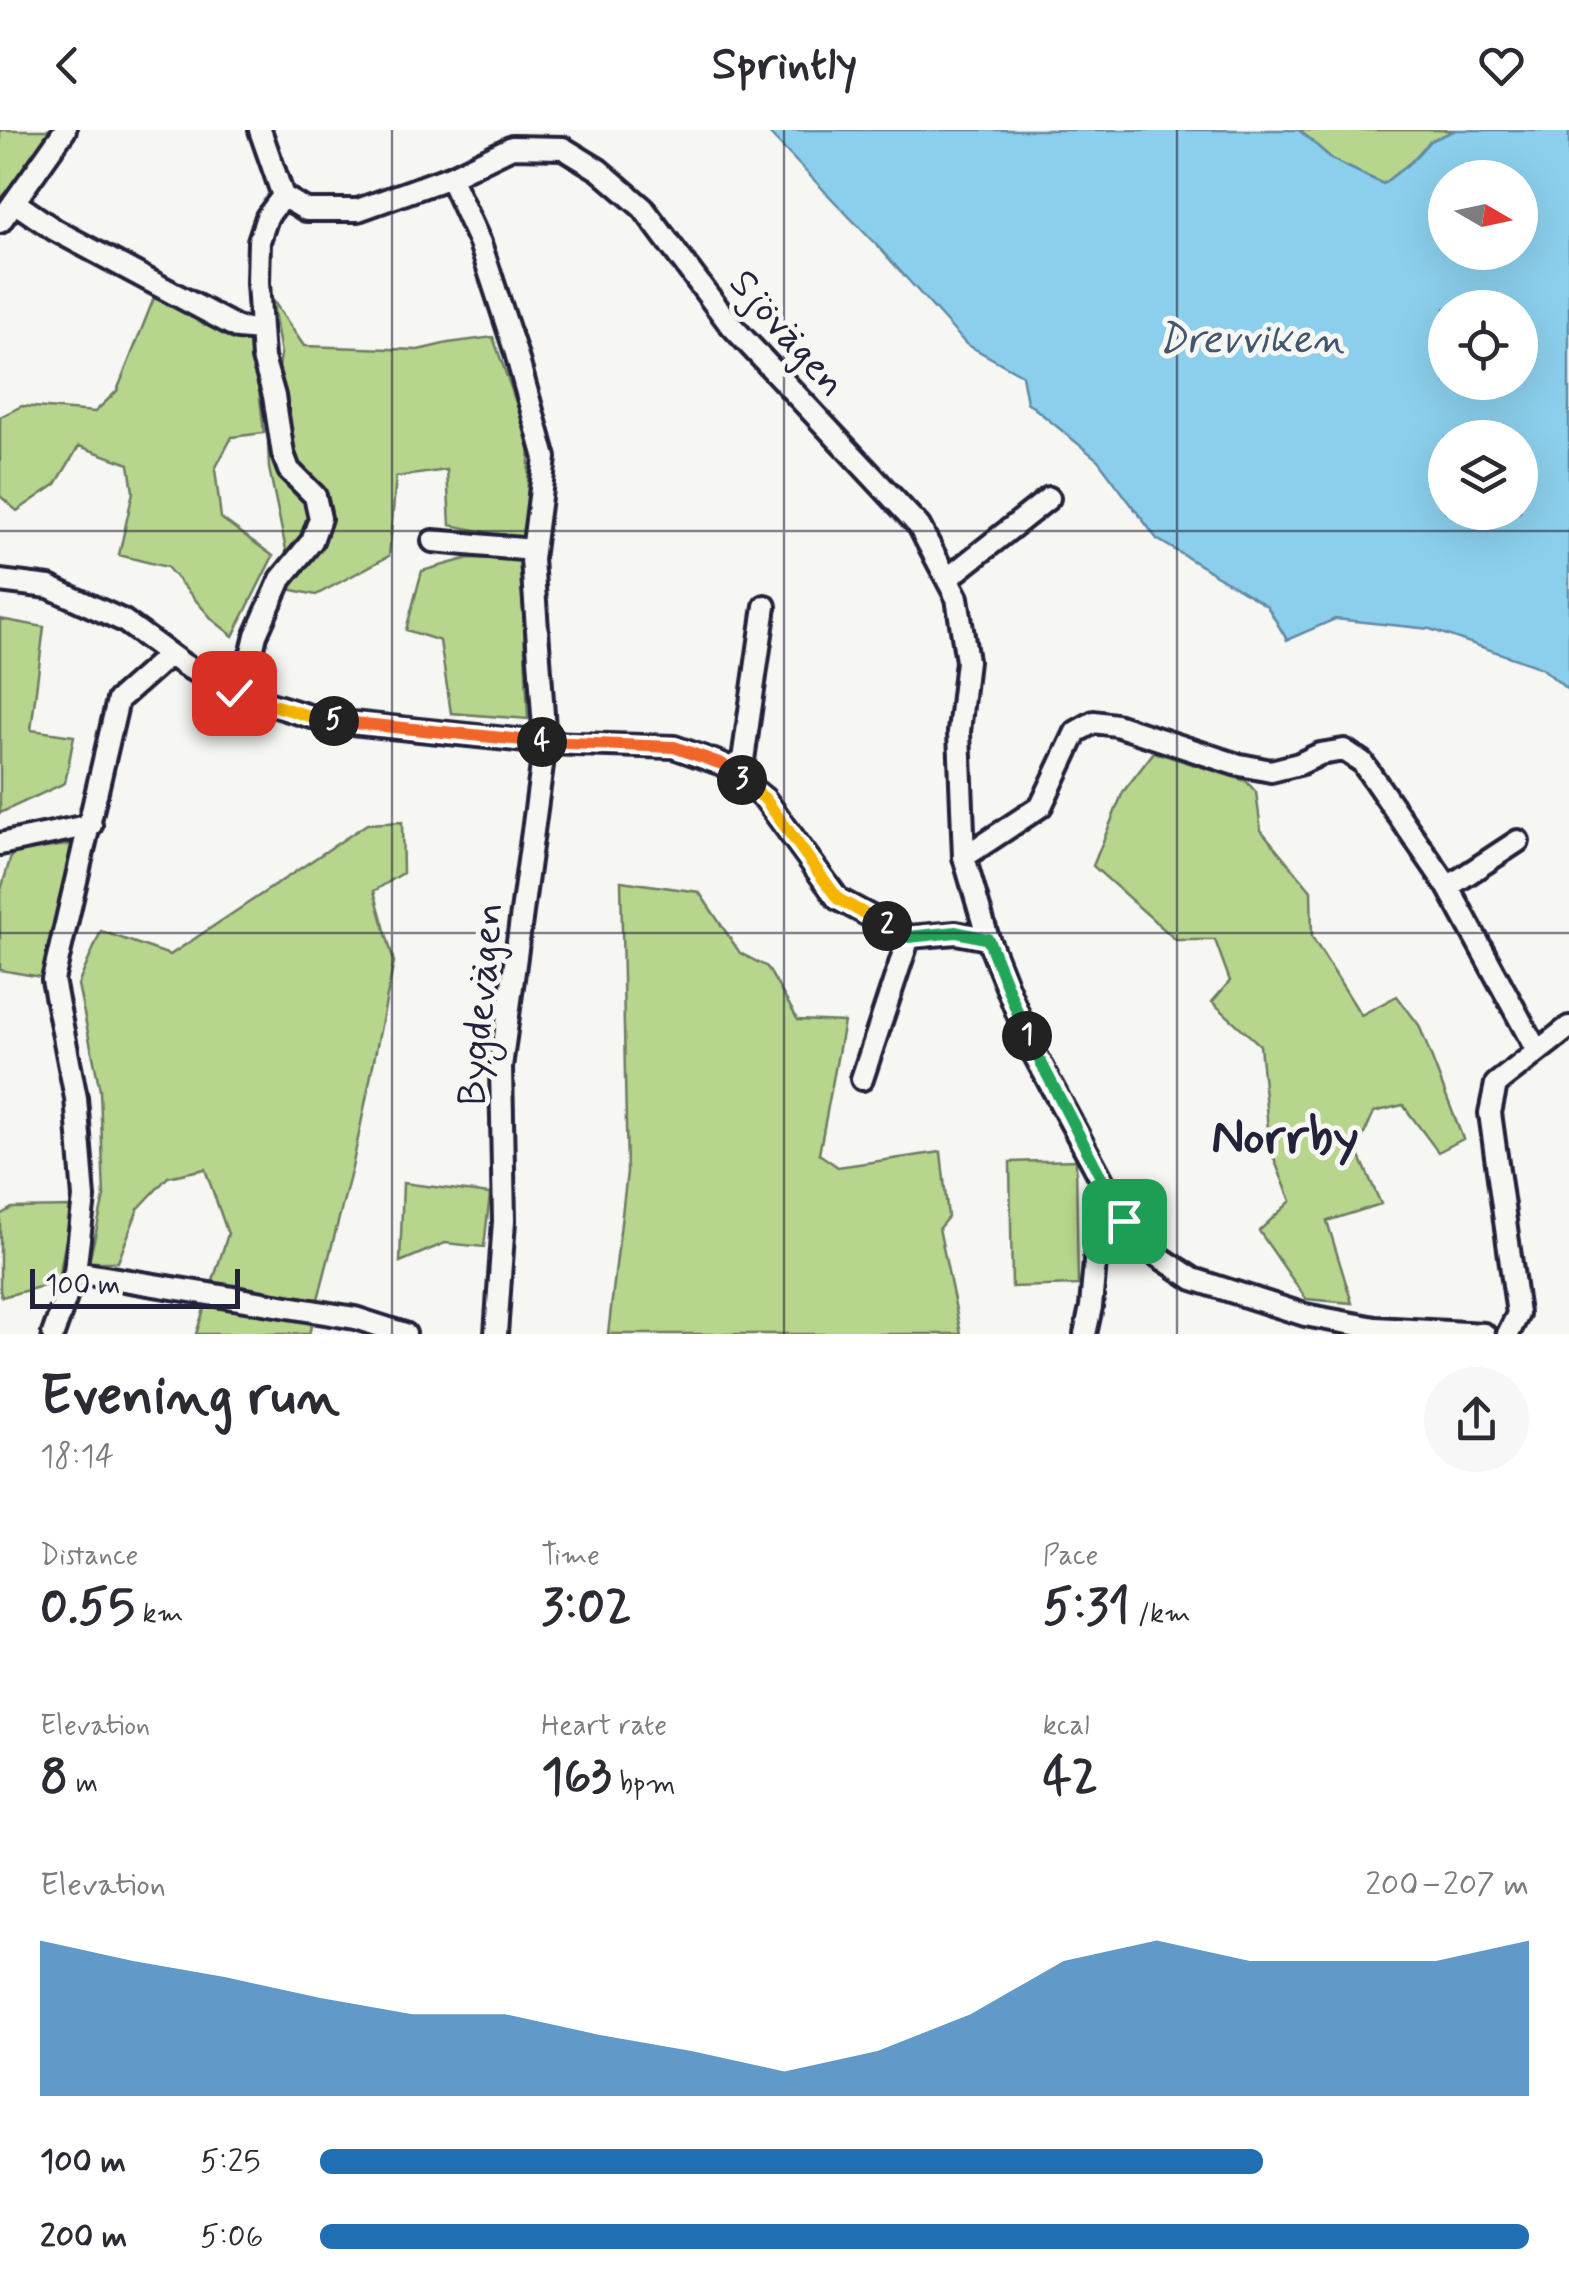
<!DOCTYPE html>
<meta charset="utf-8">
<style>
body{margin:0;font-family:Mynerve,sans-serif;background:#f7f7f7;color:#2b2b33;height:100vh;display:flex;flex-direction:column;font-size:38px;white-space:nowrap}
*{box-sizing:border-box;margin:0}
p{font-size:32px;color:#7c7c81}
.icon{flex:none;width:55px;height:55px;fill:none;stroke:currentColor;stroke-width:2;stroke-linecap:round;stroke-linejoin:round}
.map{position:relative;height:1204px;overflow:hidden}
.details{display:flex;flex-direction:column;background:#fff;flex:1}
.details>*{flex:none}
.needle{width:65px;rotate:99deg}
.tools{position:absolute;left:1428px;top:30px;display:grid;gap:20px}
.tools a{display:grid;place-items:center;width:110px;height:110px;border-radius:50%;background:#fff;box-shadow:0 10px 40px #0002;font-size:50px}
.scale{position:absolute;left:30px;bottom:25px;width:210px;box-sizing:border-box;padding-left:10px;border:5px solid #22223b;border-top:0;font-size:28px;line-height:35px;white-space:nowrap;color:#22223b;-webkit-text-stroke:8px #f6f6f2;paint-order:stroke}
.pin{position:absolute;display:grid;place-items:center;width:85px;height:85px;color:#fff;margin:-42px;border-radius:20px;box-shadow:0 5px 15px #0006}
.km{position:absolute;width:50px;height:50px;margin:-25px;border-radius:50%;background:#222;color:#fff;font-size:28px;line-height:50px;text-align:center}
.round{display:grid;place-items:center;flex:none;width:105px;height:105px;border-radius:52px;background:#f7f7f7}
.overview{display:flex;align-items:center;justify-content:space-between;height:170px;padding:0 40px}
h1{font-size:55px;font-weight:700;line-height:75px}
.figures{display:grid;grid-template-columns:repeat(3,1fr);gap:15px;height:170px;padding:10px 40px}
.figures div{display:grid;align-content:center}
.figures b{font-size:50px;font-weight:700}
.figures small{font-size:28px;font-weight:400}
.figures p{font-size:28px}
.chart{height:280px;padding:20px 40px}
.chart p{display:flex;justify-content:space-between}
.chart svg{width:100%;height:180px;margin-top:10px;fill:#1f6fb2;opacity:.7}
ul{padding:0 40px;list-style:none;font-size:32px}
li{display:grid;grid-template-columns:160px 120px 1fr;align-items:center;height:75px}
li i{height:25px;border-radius:12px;background:#1f6fb2}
header{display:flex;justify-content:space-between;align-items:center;height:130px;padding:0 40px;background:#fff;font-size:45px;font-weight:700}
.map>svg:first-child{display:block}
.green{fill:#b7d58d;stroke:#6c7c64;stroke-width:2.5}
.water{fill:#8bcfec;stroke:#618aa5;stroke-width:2.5;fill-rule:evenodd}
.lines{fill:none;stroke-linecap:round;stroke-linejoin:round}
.minor-casing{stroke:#22223b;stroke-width:28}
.minor{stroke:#f6f6f2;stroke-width:20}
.split-1-casing{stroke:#fff;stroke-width:20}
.split-2-casing{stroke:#fff;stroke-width:20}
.split-3-casing{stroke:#fff;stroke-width:20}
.split-4-casing{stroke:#fff;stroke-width:20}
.split-5-casing{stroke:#fff;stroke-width:20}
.split-6-casing{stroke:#fff;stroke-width:20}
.split-1{stroke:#22a559;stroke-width:12}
.split-2{stroke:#22a559;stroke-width:12}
.split-3{stroke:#f5b400;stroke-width:12}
.split-4{stroke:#f0652b;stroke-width:12}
.split-5{stroke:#f0652b;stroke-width:12}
.split-6{stroke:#f5b400;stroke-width:12}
.grid{fill:none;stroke:#22223b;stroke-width:2.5;stroke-opacity:0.55}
.labels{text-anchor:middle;stroke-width:10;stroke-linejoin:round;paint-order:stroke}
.street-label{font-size:40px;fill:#22223b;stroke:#f6f6f2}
.water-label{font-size:42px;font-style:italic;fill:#425670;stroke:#f6f6f2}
.district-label{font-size:50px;font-weight:bold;fill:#22223b;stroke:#f6f6f2}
</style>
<header><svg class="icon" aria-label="back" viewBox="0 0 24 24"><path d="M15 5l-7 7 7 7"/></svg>Sprintly<svg class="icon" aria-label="heart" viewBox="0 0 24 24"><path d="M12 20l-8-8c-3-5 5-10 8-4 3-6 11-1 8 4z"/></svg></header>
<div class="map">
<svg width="1569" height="1204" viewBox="0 0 1569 1204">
<rect width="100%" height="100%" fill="#f6f6f2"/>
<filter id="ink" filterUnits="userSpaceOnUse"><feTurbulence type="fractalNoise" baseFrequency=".01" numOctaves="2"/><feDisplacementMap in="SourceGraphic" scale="20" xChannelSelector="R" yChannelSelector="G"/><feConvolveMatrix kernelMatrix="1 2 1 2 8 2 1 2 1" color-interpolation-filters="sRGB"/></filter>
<g filter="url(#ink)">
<path class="green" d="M 0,0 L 54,0 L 0,76 Z
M 1299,0 L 1456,0 L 1430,11 L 1411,32 L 1383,54 L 1333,30 Z
M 154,168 L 254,214 L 264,303 L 232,307 L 215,339 L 221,388 L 273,426 L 233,506 L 213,490 L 167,437 L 119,425 L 133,362 L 129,334 L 79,316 L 56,354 L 17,381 L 0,366 L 0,287 L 22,276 L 95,282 L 117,261 Z
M 272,169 L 304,216 L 418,220 L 448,213 L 493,207 L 530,312 L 525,410 L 450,395 L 447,340 L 396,347 L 389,426 L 316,465 L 288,459 L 286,420 L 269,338 L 268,314 L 281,224 Z
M 469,428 L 521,430 L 528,589 L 451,583 L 440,511 L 406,500 L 422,441 Z
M 0,489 L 44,497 L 31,600 L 74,606 L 65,653 L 0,683 Z
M 1154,622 L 1246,651 L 1256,662 L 1261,700 L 1311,761 L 1312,807 L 1361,885 L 1397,866 L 1419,895 L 1463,1009 L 1438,1022 L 1403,975 L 1374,982 L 1357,1020 L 1381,1074 L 1327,1091 L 1352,1173 L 1306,1169 L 1259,1101 L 1291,1071 L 1270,1019 L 1260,915 L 1212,872 L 1230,851 L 1215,810 L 1176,810 L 1093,736 L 1123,662 Z
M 402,692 L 403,743 L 374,761 L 394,832 L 352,1038 L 309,1204 L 196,1204 L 228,1104 L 205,1039 L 168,1047 L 138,1079 L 118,1132 L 89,1132 L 104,1067 L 100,960 L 78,855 L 101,801 L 170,825 L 367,694 Z
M 73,714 L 72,742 L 47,848 L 0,840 L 0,763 L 12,723 Z
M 621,751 L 699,762 L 740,823 L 767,837 L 798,890 L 844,892 L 819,1024 L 838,1037 L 941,1022 L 948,1087 L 939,1098 L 961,1204 L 608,1204 L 627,1042 Z
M 1076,1030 L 1078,1155 L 1012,1157 L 1010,1032 Z
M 403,1053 L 490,1064 L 484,1117 L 445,1113 L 400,1132 Z
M 72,1077 L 58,1152 L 2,1167 L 0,1161 L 0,1085 L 12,1078 Z"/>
<path class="water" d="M 766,0 L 1299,0 L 1333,30 L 1383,54 L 1411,32 L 1430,11 L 1456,0 L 1569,0 L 1569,561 L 1542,538 L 1430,499 L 1335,489 L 1287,510 L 1267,476 L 1157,409 L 1098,330 L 1027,272 L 1022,245 L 966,214 L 883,122 ZM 1445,48 L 1520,48 L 1520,122 L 1445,122 ZM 1445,178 L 1520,178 L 1520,252 L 1445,252 ZM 1445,308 L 1520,308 L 1520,382 L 1445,382 Z"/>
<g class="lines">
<defs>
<path id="minor" d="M 260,0 L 283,66 L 306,80 L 358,80 L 450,47 L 512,17 L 563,18 L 599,40 L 643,78 L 728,192 L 919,396 L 957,468 L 967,531 L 959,602 L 964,727 L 988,809
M 450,47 L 480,113 L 516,223 L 545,328 L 532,429 L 545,613 L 501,937 L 504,1091 L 496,1204
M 14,72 L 55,100 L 238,198 L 260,200
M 0,92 L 65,0
M 433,411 L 533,420
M 947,449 L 1049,368
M 0,451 L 49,457 L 124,491 L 184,535 L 234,563 L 322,590 L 545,613 L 674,617 L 722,634 L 765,669 L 838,769 L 909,807 L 956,803 L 988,809 L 1033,922 L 1124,1091 L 1140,1114 L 1193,1149 L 1305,1185 L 1375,1198 L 1484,1204
M 232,562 L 252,522 L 256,505 L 281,449 L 312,411 L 320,388 L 315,366 L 289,340 L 283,324 L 274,266 L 263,228 L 258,153 L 259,111 L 267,87 L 283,66
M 728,639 L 743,630 L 765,476
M 0,714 L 91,695
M 964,727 L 1041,676 L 1076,602 L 1094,592 L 1116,595 L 1235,634 L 1271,641 L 1299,634 L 1320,624 L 1344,620 L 1362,632 L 1448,757 L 1537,921
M 1448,757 L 1518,711
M 862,949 L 909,807
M 75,1142 L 355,1188 L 405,1204
M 53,1204 L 75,1142 L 84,1068 L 76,968 L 53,850 L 118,570 L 169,525
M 1085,1204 L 1091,1177 L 1102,1052
M 1508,1204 L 1518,1184 L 1490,983 L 1496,954 L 1569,897"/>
</defs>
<use href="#minor" class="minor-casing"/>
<use href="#minor" class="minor"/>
</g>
</g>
<g class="lines" filter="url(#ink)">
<defs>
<path id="split-1" d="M 1027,906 L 1124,1091"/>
<path id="split-2" d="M 887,796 L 909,807 L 956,802 L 988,809 L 1027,906"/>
<path id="split-3" d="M 742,650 L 765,669 L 838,769 L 887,796"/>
<path id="split-4" d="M 542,612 L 674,617 L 722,634 L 742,650"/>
<path id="split-5" d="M 334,591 L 542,612"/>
<path id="split-6" d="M 234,563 L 322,590 L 334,591"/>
</defs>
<use href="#split-1" class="split-1-casing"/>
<use href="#split-2" class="split-2-casing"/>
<use href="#split-3" class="split-3-casing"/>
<use href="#split-4" class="split-4-casing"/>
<use href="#split-5" class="split-5-casing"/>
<use href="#split-6" class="split-6-casing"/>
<use href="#split-1" class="split-1"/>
<use href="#split-2" class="split-2"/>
<use href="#split-3" class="split-3"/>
<use href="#split-4" class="split-4"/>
<use href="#split-5" class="split-5"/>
<use href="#split-6" class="split-6"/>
</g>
<path class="grid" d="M 392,0 L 392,1204M 784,0 L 784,1204M 1177,0 L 1177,1204M 0,401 L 1569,401M 0,803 L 1569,803"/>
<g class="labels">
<g class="street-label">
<text transform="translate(789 202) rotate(49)" y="14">Sjövägen</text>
<text transform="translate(479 874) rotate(-85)" y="14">Bygdevägen</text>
</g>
<g class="water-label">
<text x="1251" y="222">Drevviken</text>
</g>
<g class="district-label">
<text x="1285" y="1022">Norrby</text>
</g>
</g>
</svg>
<div class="tools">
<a><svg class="needle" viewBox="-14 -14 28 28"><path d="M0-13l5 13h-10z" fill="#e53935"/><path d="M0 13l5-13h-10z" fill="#7c7c81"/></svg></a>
<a><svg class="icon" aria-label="locate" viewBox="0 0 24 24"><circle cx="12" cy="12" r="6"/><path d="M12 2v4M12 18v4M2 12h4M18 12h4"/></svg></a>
<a><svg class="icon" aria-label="layers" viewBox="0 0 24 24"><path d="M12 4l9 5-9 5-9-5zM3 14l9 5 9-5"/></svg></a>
</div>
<div class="scale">100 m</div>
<div class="pin" style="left:1124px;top:1091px;background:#1e9e55"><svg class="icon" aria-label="arrive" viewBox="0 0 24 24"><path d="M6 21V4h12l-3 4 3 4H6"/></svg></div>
<div class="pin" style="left:234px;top:563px;background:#d93025"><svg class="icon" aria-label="check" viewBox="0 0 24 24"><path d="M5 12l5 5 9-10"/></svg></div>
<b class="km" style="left:1027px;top:906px">1</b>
<b class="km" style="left:887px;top:796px">2</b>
<b class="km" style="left:742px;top:650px">3</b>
<b class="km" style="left:542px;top:612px">4</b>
<b class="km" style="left:334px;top:591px">5</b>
</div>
<section class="details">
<div class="overview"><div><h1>Evening run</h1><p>18:14</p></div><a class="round"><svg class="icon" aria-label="share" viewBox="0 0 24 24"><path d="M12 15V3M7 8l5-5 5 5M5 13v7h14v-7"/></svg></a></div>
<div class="figures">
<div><p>Distance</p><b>0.55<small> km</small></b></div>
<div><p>Time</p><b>3:02</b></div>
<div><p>Pace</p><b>5:31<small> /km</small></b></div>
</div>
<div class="figures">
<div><p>Elevation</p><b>8<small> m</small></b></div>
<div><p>Heart rate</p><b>163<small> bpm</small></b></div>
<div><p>kcal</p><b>42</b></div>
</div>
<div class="chart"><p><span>Elevation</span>200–207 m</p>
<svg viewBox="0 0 160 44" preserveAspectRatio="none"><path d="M0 44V6L10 11L20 15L30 20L40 24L50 24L60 29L70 33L80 38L90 33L100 24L110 11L120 6L130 11L140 11L150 11L160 6V44z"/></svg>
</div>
<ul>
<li><b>100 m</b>5:25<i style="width:78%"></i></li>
<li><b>200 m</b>5:06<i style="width:100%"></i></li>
</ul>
</section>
